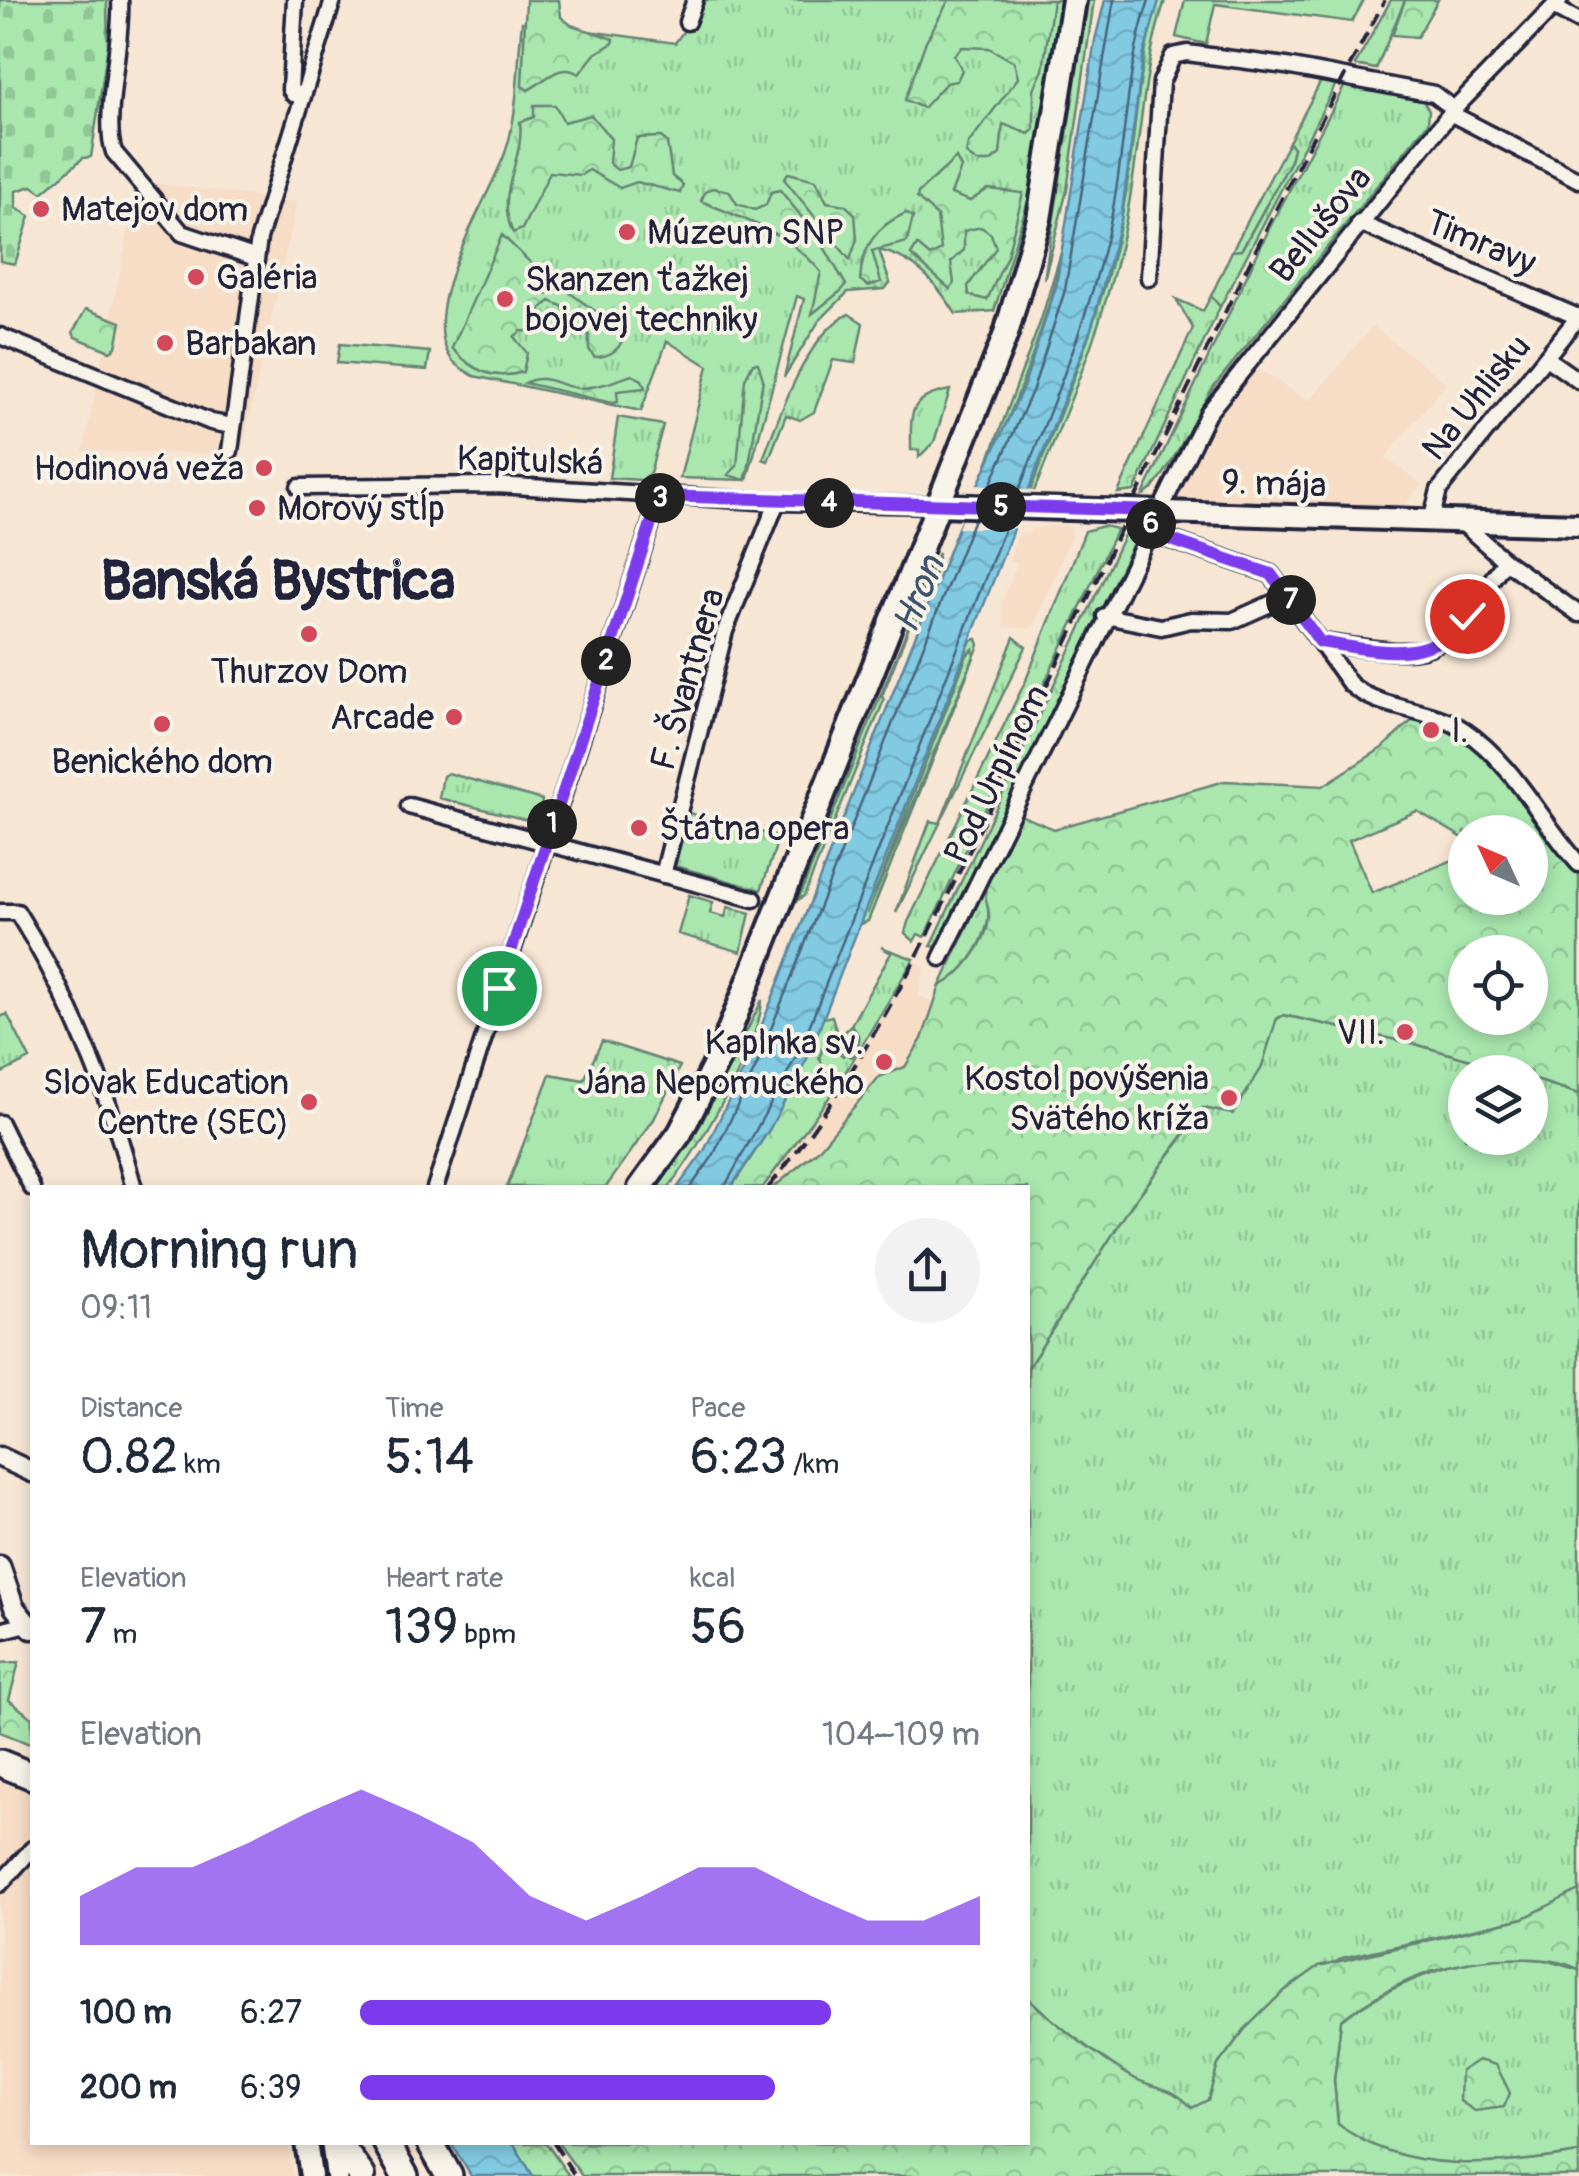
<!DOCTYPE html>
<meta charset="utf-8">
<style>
body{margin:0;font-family:Pangolin,sans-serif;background:#f2f2f3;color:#1f2937;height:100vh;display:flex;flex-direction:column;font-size:38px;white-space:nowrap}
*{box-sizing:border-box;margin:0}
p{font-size:32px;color:#747a83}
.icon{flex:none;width:55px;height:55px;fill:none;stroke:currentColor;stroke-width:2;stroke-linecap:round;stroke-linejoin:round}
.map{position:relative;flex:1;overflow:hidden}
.panel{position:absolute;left:30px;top:1185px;width:1000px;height:960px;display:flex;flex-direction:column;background:#fff;border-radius:0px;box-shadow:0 5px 15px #0003}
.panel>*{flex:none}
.needle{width:65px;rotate:314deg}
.controls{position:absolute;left:1448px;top:815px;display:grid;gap:20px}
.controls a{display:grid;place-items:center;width:100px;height:100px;border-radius:50%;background:#fff;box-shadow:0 5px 15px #0003;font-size:50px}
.pin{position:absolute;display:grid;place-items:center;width:85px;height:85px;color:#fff;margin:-42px;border:5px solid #fff;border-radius:50%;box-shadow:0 2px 10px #0007}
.km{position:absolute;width:50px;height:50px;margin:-25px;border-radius:50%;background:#222;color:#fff;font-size:28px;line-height:50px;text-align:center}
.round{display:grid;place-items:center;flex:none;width:105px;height:105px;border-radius:52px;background:#f2f2f3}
.headline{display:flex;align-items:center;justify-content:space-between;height:170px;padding:0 50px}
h1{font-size:55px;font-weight:600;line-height:75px}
.figures{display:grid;grid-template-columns:repeat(3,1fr);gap:15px;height:170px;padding:10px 50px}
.figures div{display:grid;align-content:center}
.figures b{font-size:50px;font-weight:600}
.figures small{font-size:28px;font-weight:400}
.figures p{font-size:28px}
.chart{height:280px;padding:20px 50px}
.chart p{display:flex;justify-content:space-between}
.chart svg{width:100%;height:180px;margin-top:10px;fill:#7c3aed;opacity:.7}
ul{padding:0 50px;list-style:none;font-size:32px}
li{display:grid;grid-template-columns:160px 120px 1fr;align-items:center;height:75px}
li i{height:25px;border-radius:12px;background:#7c3aed}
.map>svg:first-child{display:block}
.built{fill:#f7dcc6}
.grass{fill:url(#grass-tufts);stroke:#668474;stroke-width:2.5}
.forest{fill:url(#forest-crowns);stroke:#668474;stroke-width:2.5;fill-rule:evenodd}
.cemetery{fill:url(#cemetery-stones);stroke:#668474;stroke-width:2.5}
.garden{fill:#a9e7ae;stroke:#668474;stroke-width:2.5}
.water{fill:url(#water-waves);stroke:#5b879f;stroke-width:2.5}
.pier{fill:#f7e6d4}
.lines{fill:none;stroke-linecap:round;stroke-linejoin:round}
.shore{stroke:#48657e;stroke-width:2.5}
.minor-casing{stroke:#22223b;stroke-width:21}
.tertiary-casing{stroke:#22223b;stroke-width:25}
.secondary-casing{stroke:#22223b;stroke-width:28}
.primary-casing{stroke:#22223b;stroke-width:30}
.motorway-casing{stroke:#22223b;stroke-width:32}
.minor{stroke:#f7f3e8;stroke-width:14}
.tertiary{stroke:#f7f3e8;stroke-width:18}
.secondary{stroke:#f7f3e8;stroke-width:20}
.primary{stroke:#f7f3e8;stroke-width:22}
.motorway{stroke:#f7f3e8;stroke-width:25}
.rail{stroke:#22223b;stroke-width:4;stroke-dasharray:15 8;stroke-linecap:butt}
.route-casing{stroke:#fff;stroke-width:20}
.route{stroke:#7c3aed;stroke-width:12}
.poi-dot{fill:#d1495b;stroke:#f7f3e8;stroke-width:4}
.labels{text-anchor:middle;stroke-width:8;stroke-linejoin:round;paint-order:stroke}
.poi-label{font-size:35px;fill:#22223b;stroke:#f7f3e8;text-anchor:start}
.street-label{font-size:35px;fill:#22223b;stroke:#f7f3e8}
.water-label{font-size:38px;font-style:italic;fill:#3e546d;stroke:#f7f3e8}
.town-label{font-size:55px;font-weight:bold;fill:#22223b;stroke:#f7f3e8}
</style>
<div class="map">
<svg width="1579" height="2176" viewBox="0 0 1579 2176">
<defs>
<pattern id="grass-tufts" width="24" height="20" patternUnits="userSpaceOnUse" patternTransform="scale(2.5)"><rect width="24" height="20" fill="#a9e7ae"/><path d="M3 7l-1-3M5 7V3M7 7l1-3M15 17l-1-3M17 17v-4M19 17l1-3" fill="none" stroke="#91c697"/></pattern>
<pattern id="forest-crowns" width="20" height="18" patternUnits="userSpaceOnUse" patternTransform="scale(2.5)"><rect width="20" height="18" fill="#a9e7ae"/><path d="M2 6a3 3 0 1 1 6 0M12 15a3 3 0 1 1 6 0" fill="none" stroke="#91c697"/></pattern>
<pattern id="cemetery-stones" width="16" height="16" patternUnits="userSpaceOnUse" patternTransform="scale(2.5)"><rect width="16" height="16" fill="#a9e7ae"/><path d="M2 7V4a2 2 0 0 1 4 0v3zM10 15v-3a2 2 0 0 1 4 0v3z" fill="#91c697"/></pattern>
<pattern id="water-waves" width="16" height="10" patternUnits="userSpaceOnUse" patternTransform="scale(2.5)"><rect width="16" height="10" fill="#81cae2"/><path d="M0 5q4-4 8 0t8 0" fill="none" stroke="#6fadc3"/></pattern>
</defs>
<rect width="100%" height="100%" fill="#f7e6d4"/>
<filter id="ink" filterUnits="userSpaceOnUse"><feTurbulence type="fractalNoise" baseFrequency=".01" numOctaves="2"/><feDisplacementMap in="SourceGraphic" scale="20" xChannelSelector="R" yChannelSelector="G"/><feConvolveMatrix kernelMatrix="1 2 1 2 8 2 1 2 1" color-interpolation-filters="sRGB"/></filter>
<g filter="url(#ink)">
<path class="built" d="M 139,181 L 297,202 L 241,455 L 83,451 Z
M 1373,326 L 1446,383 L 1385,458 L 1422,484 L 1399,512 L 1153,500 L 1192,418 L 1237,356 L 1309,401 Z
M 1065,525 L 1072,528 L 1071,536 L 1034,625 L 1029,629 L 1004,626 L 1001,603 L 1018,563 L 1009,560 L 1019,532 L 1028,535 L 1032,528 Z
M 914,959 L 925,967 L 918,995 L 933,1002 L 922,1039 L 905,1067 L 879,1077 L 818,1150 L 774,1186 L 768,1181 L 836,1088 Z
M 0,1771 L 32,1785 L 32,2142 L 288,2143 L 293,2176 L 0,2176 Z"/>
<path class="grass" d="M 706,0 L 1061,0 L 1031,191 L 994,311 L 956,314 C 936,283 917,259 879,250 L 890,283 L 884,289 L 848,292 L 819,321 L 784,377 L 804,299 L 797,296 L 747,480 L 680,478 L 708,366 L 667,341 L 641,411 L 474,376 C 466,371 455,366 450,357 C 418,307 488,201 505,153 C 519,114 517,63 522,22 L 675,43 Z
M 1094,0 L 1067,190 L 1044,280 L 1088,1 Z
M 1159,0 L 1165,0 C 1141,74 1141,149 1125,225 C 1107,316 1069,405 1034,491 L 1030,491 C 1064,402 1102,314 1121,220 C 1136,147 1135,71 1159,0 Z
M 1391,0 L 1405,0 L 1376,69 L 1355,65 Z
M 1321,81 L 1336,84 L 1220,307 L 1211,296 L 1232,251 L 1242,249 L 1289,164 L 1293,148 L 1289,142 Z
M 1345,85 L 1423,101 L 1429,110 L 1428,123 L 1214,386 C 1198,409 1163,489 1143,495 L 1270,227 Z
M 1066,236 C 1048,324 1016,404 979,486 L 1041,320 Z
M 849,314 L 863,323 L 855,363 L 833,360 L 814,412 L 800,420 L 786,415 L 768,461 L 763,459 C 779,417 807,333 849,314 Z
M 950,390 L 934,442 L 919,457 L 919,450 L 911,450 C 911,412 907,398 950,390 Z
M 618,417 L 663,425 L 650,473 L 642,480 L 609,478 Z
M 1103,526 L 1117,529 L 925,937 L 918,934 L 914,941 L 905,933 L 908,922 L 1026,680 L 1085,531 Z
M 1128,527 L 1136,537 L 941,941 L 936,947 L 931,946 Z
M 938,553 L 937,568 L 915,624 L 909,627 L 882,696 L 884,700 L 804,896 L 798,900 Z
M 1014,637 L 1026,647 L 896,913 L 930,821 L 940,823 Z
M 977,639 L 979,645 L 868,921 L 859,925 L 971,640 Z
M 448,773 L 542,800 L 539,823 L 439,798 L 443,776 Z
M 689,813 L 779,837 L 761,890 L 675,866 Z
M 986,886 C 985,897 990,910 988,920 C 984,945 962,976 940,986 Z
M 689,895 L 713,902 L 710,913 L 725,917 L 728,907 L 750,913 L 741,952 L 678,934 Z
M 881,947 L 914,959 L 836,1088 L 819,1058 L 822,1050 L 831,1046 L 843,1056 L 858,1035 L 851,1025 L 891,953 Z
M 762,1000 C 760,1046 698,1149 669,1187 L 658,1187 L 701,1124 Z
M 7,1014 L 30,1059 L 0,1074 L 0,1017 Z
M 1283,1015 L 1415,1044 L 1513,1072 L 1465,1072 L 1465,1138 L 1530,1138 L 1530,1078 L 1579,1094 L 1579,1891 L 1524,1918 L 1342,1958 L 1245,2029 L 1218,2065 L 1208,2100 L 1192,2108 C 1171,2084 1155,2091 1130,2076 C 1093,2053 1060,2028 1028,1998 L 1028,1368 L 1128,1210 L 1204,1108 L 1261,1069 L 1272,1023 Z
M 602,1041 L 680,1066 L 654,1119 L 606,1187 L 507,1187 L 550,1074 L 584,1080 Z
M 1489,1956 L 1545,1960 L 1579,1970 L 1579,2153 C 1500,2166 1404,2176 1338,2125 L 1334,2080 L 1341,2020 C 1387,1986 1434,1970 1489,1956 Z"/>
<path class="forest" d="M 526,0 L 559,0 L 561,17 L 571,25 L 614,39 L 613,43 L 595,54 L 579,74 C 559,61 545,82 528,90 L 522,86 Z
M 949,0 L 1053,0 L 1043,70 L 1034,89 L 1034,129 L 1029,134 L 1003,124 L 1000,154 L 990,162 L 977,162 L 966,154 L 968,144 L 1018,78 L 1014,62 L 989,48 L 962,47 L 954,55 L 962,70 L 957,81 L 946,83 L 923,108 L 905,100 L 926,41 Z
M 1405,0 L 1438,0 L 1417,37 L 1392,35 Z
M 534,105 L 555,105 L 564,122 L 591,115 L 611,139 L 609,163 L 617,170 L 629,167 L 637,138 L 661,137 L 667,142 L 672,176 L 683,185 L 680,193 L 637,182 L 620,188 L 589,170 L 581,175 L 550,172 L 522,229 L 513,233 C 494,193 525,160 520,122 L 534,117 Z
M 1289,142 L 1293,148 L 1289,164 L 1241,250 L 1232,251 Z
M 956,158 L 961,168 L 951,194 L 970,201 L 988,189 L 1023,193 L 1007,256 L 987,300 L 969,295 L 968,286 L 996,248 L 991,234 L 981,227 L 964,231 L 964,250 L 951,262 L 954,283 L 950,289 L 911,255 L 917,245 L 930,256 L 941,250 L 937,216 L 917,198 L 918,193 Z
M 788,173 L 816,180 L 827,202 L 845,205 L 855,214 L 857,239 L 850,260 L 784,179 Z
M 713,188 L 729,191 L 737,204 L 755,210 L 766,205 L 771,192 L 780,190 L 820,240 L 846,285 L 842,290 L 812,314 L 821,272 C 788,232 747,221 701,201 L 705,192 Z
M 906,213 L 913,217 L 907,242 L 872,251 L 881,282 L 868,286 L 860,280 C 862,248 875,226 906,213 Z
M 502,235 L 536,268 L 531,281 L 547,294 L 559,285 L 616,326 L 623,337 C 620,351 608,357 594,357 L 589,349 L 589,335 L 576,329 L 562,306 L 550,301 L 541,308 L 542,326 L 537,332 L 521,331 L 514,337 L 527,353 L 523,372 C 493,381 473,371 452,348 Z
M 1211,296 L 1220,307 L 1134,491 L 1118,493 L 1193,328 L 1176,299 L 1203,311 Z
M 86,309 L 121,322 L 116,347 L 110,351 L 75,337 L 73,332 Z
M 753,363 L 758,363 L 763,379 L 748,471 L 745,480 L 728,475 L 737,466 L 745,379 Z
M 632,375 L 642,380 L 645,388 L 617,391 L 618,402 L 612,403 L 525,383 C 545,372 559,387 578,388 C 598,388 614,381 632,375 Z
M 973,649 L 974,656 L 867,914 L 967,655 Z
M 1419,714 C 1488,743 1532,808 1579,864 L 1579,1094 L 1530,1078 L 1530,1072 L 1513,1072 L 1415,1044 L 1284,1015 L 1277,1018 L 1261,1069 L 1233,1114 L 1203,1108 L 1128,1210 L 1028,1368 L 1028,1188 L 773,1188 L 818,1150 L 879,1077 L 905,1067 L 922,1039 L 940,986 C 962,976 987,943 989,918 C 990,907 983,898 986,887 C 992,863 1009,838 1020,815 L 1054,829 L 1225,781 L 1323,786 L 1382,748 ZM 1417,811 L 1465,839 L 1465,832 L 1530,832 L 1530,898 L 1465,898 L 1465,855 L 1372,893 L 1349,840 ZM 1465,952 L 1530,952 L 1530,1018 L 1465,1018 Z
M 832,1016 L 838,1037 L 851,1025 L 858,1035 L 859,1048 L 851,1057 L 831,1046 L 822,1050 L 819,1058 L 836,1088 L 763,1187 L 731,1188 L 769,1130 L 823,1018 Z
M 19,1662 L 9,1700 L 32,1718 L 32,1745 L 0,1732 L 0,1663 Z
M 1579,1890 L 1579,1970 C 1568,1962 1549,1960 1535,1959 C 1462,1955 1400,1976 1341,2020 L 1334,2080 L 1338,2124 C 1403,2176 1501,2166 1579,2153 L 1579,2176 L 582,2176 L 558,2143 L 1028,2142 L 1028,1998 C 1060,2028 1093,2053 1130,2076 C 1156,2091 1168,2083 1192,2108 L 1208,2100 L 1218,2065 L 1245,2029 L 1283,1992 L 1319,1966 L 1524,1918 Z
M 1478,2060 L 1496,2065 L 1510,2093 L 1504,2107 L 1475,2111 L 1460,2101 L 1461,2071 Z
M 513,2143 L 546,2143 L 569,2176 L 533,2176 Z"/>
<path class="cemetery" d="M 0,0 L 107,0 L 107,5 L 108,45 L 91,157 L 83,158 L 42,193 L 32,186 L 16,191 L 16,208 L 30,216 L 15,264 L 0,261 Z"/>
<path class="garden" d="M 1185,0 L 1364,0 L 1352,22 L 1215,4 L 1206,44 L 1176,37 Z
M 340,344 L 430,352 L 427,370 L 337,363 Z"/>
<path class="water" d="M 1105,0 L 1159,0 L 1143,57 L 1121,219 L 1091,329 L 809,1055 L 769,1130 L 731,1187 L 677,1188 L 704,1151 L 746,1065 L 958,528 L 1024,385 L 1056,287 L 1095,40 Z
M 451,2143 L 513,2143 L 533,2176 L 471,2176 Z"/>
<path class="pier" d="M 976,485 L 1035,491 L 1021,528 L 958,528 Z"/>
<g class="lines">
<path class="shore" d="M 986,494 L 1033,389 L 1065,290 L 1114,0
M 1017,495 C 1052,405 1091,314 1111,219 C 1126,146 1125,71 1149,0
M 690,1188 L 713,1156 L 755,1069 L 974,519
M 724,1188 L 800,1050 L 1008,520"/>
<defs>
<path id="minor" d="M 120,0 C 123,43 102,118 114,152 L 182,233 L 256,258
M 295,0 L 290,89 L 293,94 L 304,93
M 1553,7 L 1579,21
M 687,22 L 695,0
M 1450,113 L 1579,180
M 1359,223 L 1578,317
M 1149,278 L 1161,82 L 1173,56 L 1187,53 L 1286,66 L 1434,94 L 1454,109
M 0,336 L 211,422 L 232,426
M 1546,358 L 1579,381
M 230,451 L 259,238 L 333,0
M 299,487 L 496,485 L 777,502 L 939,505
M 1431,521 L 1439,490 L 1579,316
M 1460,521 L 1505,561 L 1579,614
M 1148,532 L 1271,574 L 1350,684 C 1380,711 1430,707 1464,730 C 1514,764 1540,820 1579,864
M 1105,616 L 1161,627 L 1191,620 L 1232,621 L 1288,596
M 1320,642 C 1445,659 1433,662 1505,561
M 409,806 L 754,899
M 663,875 L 725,631 L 777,502
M 0,912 L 17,912 C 71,998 108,1091 134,1188
M 941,958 L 1208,413 L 1454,109 L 1560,0
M 0,1123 L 32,1188
M 435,1188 L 660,496
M 0,1631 L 27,1624
M 0,1884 L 32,1849"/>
<path id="tertiary" d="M 0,1457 L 32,1472
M 0,1566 L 14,1607 L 32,1629"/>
<path id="secondary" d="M 939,505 L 1579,525
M 306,2142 L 311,2176
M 332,2142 L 337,2176"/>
<path id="primary" d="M 640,1188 L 680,1133 L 718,1059 L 1006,334 L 1039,219 L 1074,0"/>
<path id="motorway" d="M 0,1763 L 32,1776
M 337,2142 L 362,2176
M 386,2142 L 405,2176
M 430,2142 L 449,2176"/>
</defs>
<use href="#minor" class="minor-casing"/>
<use href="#tertiary" class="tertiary-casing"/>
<use href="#secondary" class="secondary-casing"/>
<use href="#primary" class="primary-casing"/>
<use href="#motorway" class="motorway-casing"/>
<use href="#minor" class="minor"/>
<use href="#tertiary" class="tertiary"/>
<use href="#secondary" class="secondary"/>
<use href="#primary" class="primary"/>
<use href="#motorway" class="motorway"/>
<path class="rail" d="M 768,1188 C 893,1034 969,850 1053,672 C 1160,446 1266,220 1385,0
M 553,2142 L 575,2176"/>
</g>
</g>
<g class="lines" filter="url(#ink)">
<defs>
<path id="route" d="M 499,988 L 660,496 L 1157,511 L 1148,532 L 1271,574 L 1320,642 C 1376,650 1429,667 1467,616"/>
</defs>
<use href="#route" class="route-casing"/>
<use href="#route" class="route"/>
</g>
<g class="poi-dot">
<circle cx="41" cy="209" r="10"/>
<circle cx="627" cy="232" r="10"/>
<circle cx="196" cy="277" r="10"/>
<circle cx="505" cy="299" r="10"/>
<circle cx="165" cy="343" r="10"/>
<circle cx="264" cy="468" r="10"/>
<circle cx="257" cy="508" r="10"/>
<circle cx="309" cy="634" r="10"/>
<circle cx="454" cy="717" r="10"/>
<circle cx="162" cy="724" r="10"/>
<circle cx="1431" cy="730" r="10"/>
<circle cx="639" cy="828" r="10"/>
<circle cx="1405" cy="1032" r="10"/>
<circle cx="884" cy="1062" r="10"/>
<circle cx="1229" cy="1098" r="10"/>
<circle cx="309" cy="1102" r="10"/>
</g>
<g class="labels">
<g class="poi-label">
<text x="61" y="221">Matejov dom</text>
<text x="647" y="244">Múzeum SNP</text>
<text x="216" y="289">Galéria</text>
<text x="525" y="291">Skanzen ťažkej<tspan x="525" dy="40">bojovej techniky</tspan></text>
<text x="185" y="355">Barbakan</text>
<text x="244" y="480" text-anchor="end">Hodinová veža</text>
<text x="277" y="520">Morový stĺp</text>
<text x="309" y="683" text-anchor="middle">Thurzov Dom</text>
<text x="434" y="729" text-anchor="end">Arcade</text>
<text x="1451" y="742">I.</text>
<text x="162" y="773" text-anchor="middle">Benického dom</text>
<text x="659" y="840">Štátna opera</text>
<text x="1385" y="1044" text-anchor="end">VII.</text>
<text x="864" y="1054" text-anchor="end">Kaplnka sv.<tspan x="864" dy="40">Jána Nepomuckého</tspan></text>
<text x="1209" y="1090" text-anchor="end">Kostol povýšenia<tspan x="1209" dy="40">Svätého kríža</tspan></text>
<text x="289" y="1094" text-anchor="end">Slovak Education<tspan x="289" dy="40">Centre (SEC)</tspan></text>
</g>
<g class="street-label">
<text transform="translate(1320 224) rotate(-51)" y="12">Bellušova</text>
<text transform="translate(1481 242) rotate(23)" y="12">Timravy</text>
<text transform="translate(1476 397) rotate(-51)" y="12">Na Uhlisku</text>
<text transform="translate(530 460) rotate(2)" y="12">Kapitulská</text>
<text transform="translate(1274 483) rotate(2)" y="12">9. mája</text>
<text transform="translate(687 679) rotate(-74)" y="12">F. Švantnera</text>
<text transform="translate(996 774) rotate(-64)" y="12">Pod Urpínom</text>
</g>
<g class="water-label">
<text transform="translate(918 594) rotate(-68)" y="13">Hron</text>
</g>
<g class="town-label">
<text x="278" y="599">Banská Bystrica</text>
</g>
</g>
</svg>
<div class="controls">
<a><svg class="needle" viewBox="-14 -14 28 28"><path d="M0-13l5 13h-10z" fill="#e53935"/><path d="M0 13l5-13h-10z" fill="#747a83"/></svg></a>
<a><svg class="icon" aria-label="locate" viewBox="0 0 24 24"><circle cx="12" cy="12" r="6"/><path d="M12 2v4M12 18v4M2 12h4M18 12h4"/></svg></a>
<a><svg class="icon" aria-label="layers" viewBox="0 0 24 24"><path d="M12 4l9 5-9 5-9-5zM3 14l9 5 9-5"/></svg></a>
</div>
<div class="pin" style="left:499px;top:988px;background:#1e9e55"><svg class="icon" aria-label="arrive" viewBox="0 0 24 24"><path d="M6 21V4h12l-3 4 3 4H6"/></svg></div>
<div class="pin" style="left:1467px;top:616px;background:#d93025"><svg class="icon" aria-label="check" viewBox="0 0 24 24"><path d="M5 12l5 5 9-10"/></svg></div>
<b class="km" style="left:552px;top:824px">1</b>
<b class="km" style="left:606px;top:661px">2</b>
<b class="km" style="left:660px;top:498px">3</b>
<b class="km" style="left:829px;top:503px">4</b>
<b class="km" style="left:1001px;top:507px">5</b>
<b class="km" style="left:1151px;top:524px">6</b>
<b class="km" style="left:1291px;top:600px">7</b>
<section class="panel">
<div class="headline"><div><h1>Morning run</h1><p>09:11</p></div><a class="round"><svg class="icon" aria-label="share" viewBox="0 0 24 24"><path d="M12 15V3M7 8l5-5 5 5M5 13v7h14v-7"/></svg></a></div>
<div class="figures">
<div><p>Distance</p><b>0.82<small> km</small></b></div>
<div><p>Time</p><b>5:14</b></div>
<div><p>Pace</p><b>6:23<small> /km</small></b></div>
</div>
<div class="figures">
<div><p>Elevation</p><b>7<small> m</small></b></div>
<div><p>Heart rate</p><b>139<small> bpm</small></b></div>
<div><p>kcal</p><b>56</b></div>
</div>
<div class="chart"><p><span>Elevation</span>104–109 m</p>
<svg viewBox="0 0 160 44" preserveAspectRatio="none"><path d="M0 44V32L10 25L20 25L30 19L40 12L50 6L60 12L70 19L80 32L90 38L100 32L110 25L120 25L130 32L140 38L150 38L160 32V44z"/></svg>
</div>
<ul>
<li><b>100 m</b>6:27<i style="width:76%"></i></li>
<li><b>200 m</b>6:39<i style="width:67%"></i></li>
</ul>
</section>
</div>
